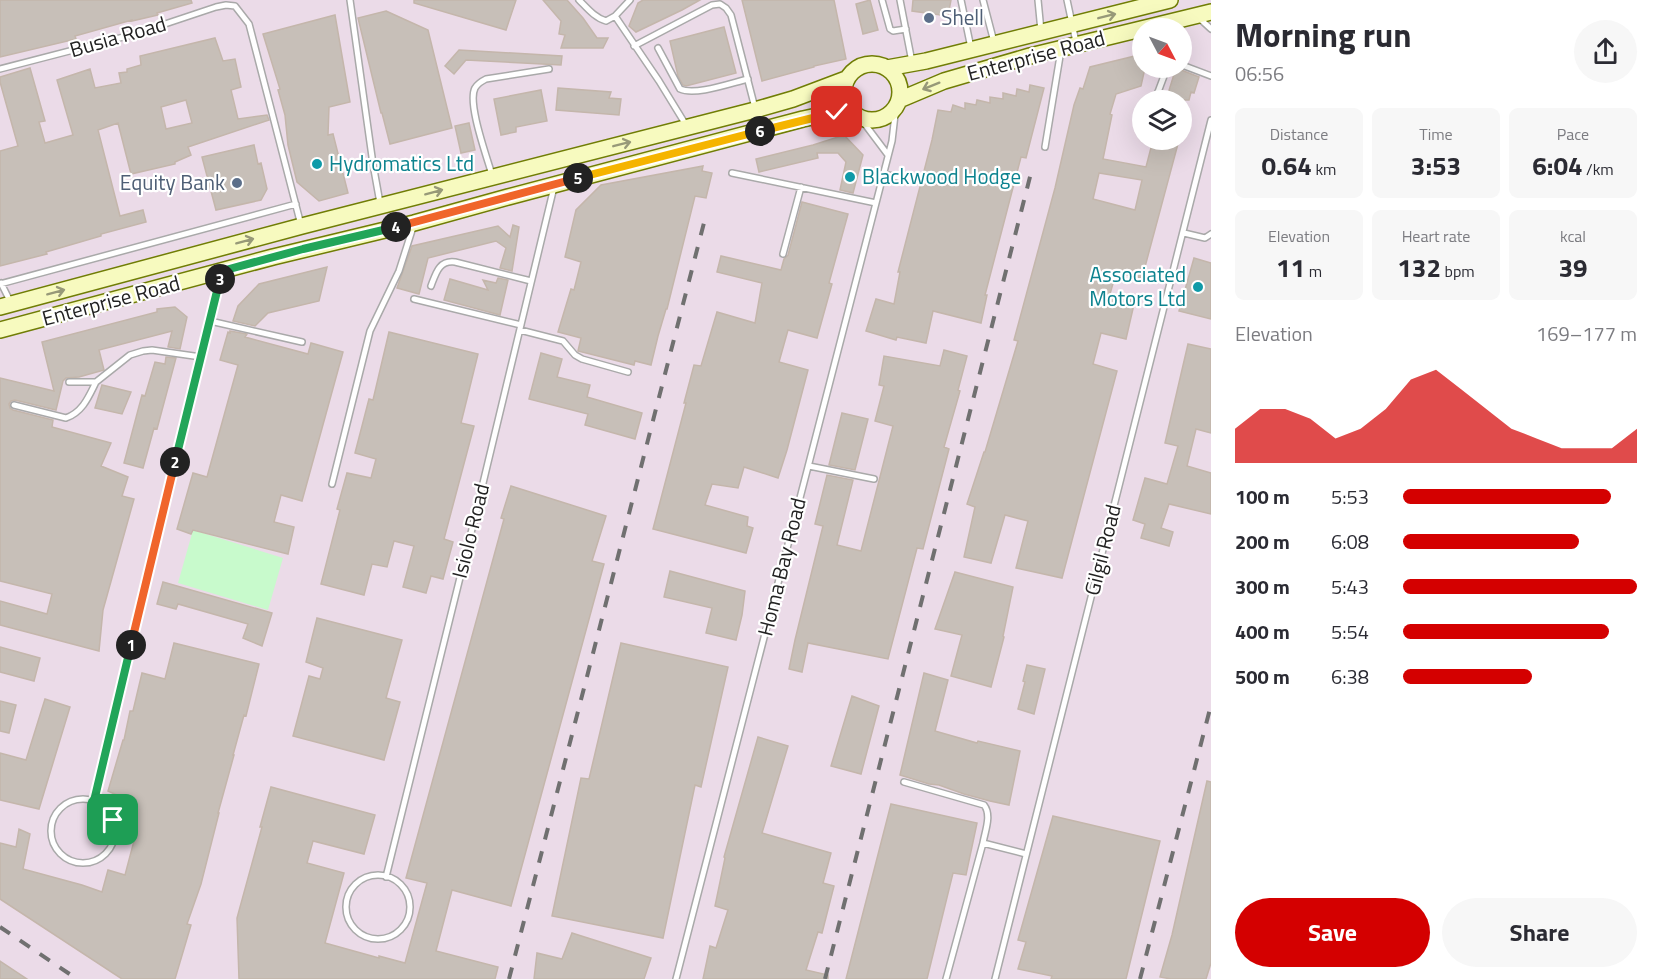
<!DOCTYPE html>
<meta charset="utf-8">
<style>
body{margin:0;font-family:"Titillium Web",sans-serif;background:#f7f7f7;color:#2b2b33;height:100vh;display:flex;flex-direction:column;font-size:22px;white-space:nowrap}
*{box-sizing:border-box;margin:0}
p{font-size:20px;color:#7c7c81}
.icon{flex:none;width:33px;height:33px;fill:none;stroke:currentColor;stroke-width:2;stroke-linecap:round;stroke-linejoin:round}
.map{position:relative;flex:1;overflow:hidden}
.panel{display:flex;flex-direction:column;background:#fff;width:450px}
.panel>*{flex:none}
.needle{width:39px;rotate:131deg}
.tools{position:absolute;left:1132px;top:18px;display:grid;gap:12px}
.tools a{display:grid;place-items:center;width:60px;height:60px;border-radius:50%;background:#fff;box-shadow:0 6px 24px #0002;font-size:30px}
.pin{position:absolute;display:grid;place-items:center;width:51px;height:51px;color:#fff;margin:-26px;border-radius:12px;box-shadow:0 3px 9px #0006}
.km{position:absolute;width:30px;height:30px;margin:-15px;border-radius:50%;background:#222;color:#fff;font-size:16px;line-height:30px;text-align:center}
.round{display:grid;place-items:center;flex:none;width:63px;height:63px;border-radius:32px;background:#f7f7f7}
.head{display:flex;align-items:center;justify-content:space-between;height:102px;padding:0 24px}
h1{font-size:33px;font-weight:700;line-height:45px}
.metrics{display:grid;grid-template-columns:repeat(3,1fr);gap:9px;height:102px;padding:6px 24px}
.metrics div{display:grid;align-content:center;border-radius:9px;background:#f7f7f7;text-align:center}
.metrics b{font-size:26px;font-weight:700}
.metrics small{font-size:16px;font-weight:400}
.metrics p{font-size:16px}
.chart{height:168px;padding:12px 24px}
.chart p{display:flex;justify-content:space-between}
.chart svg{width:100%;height:108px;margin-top:6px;fill:#d40000;opacity:.7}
.button{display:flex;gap:12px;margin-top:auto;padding:12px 24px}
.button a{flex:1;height:69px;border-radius:36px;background:#d40000;color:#fff;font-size:24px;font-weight:700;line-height:69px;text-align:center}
.button a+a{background:#f7f7f7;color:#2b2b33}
ul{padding:0 24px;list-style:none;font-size:20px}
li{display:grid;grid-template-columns:96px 72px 1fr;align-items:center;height:45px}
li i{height:15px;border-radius:8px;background:#d40000}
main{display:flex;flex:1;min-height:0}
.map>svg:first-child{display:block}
.industrial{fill:#ebdbe8;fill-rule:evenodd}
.park{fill:#c8facc}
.building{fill:#c7bfb8;stroke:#c4b6ab;stroke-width:1.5;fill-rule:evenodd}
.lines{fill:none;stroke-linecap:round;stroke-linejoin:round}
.lane-casing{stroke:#a9a9a9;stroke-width:8}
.secondary-casing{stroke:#707d05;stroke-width:18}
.lane{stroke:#fff;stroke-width:5}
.secondary{stroke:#f7fabf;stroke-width:15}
.rail{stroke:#707070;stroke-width:4;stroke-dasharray:12 12;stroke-linecap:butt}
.oneway{stroke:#979978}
.split-1-casing{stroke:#fff;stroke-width:12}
.split-2-casing{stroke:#fff;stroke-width:12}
.split-3-casing{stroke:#fff;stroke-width:12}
.split-4-casing{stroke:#fff;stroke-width:12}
.split-5-casing{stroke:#fff;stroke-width:12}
.split-6-casing{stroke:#fff;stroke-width:12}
.split-7-casing{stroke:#fff;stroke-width:12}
.split-1{stroke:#22a559;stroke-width:8}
.split-2{stroke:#f0652b;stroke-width:8}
.split-3{stroke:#22a559;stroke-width:8}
.split-4{stroke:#22a559;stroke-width:8}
.split-5{stroke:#f0652b;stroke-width:8}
.split-6{stroke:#f5b400;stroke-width:8}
.split-7{stroke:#f5b400;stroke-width:8}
.service-dot{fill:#5c6f8a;stroke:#fff;stroke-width:2}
.culture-dot{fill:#0f9aa8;stroke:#fff;stroke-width:2}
.labels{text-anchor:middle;stroke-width:4.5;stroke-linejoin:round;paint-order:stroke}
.service-label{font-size:21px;fill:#4e5e75;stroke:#fff;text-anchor:start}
.street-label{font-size:21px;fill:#222;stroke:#fff}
.culture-label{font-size:21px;fill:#0d838f;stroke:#fff;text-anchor:start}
</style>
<main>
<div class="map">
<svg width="1211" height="979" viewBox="0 0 1211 979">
<rect width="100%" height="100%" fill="#f2efe9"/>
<path class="industrial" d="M 0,0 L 1211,0 L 1211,979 L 0,979 ZM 1143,28 L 1182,28 L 1182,68 L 1143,68 ZM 1143,100 L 1182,100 L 1182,140 L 1143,140 Z"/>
<path class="park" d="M 193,530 L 283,558 L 268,610 L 178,583 Z"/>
<path class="building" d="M 0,0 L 191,0 L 192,3 L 157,13 L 158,15 L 132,21 L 132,20 L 75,36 L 76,39 L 0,57 Z
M 414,0 L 516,0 L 506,30 L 414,3 Z
M 543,0 L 567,0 L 583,18 L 597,38 L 608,38 L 603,48 L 561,48 L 565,35 L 559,34 L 561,21 Z
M 643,0 L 700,0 L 682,10 L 636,32 L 629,26 L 638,3 Z
M 742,0 L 834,0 L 846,59 L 814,66 L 814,67 L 762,81 Z
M 870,0 L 878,30 L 863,34 L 856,4 Z
M 913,0 L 951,0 L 948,16 L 912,11 Z
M 386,11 L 428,30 L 452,128 L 390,144 L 382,113 L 381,113 L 358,18 Z
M 335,15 L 350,102 L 329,107 L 328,135 L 333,134 L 348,193 L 319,201 L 297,182 L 288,145 L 285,115 L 278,90 L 280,89 L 263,34 Z
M 724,27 L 736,73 L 686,86 L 683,85 L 678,76 L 670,41 Z
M 215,38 L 223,61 L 235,59 L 241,87 L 231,90 L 238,119 L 267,115 L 269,120 L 188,147 L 191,155 L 175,162 L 175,164 L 131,174 L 118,123 L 98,130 L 120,216 L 143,210 L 146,222 L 101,234 L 101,236 L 46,252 L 47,254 L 0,266 L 0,151 L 18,146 L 0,82 L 0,77 L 30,68 L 45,121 L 39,122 L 45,143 L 73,135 L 57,80 L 90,69 L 95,88 L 121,83 L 119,73 L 127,72 L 127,69 L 141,65 L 140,56 ZM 186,100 L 192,123 L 166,129 L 161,107 Z
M 459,50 L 562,56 L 561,65 L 466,60 L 454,74 L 445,66 Z
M 1143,54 L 1143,68 L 1145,68 L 1141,86 L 1116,94 L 1110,114 L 1112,115 L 1103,159 L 1146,167 L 1153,140 L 1179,140 L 1142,278 L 1116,273 L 1110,294 L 1135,300 L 1126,339 L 1101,333 L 1093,364 L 1117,371 L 1062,578 L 1016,568 L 1028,521 L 1005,515 L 991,563 L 964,557 L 975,507 L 967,504 L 984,452 L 985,452 L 1018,341 L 1014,340 L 1055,188 L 1074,105 L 1080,88 L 1083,89 L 1090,67 ZM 1099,173 L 1142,180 L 1135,210 L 1093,199 Z
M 1176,68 L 1199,77 L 1194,93 L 1191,92 L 1189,100 L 1166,100 Z
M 1030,85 L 1044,88 L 1026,158 L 1021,157 L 985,295 L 987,295 L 981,323 L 933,311 L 926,343 L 897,337 L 896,340 L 866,331 L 876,299 L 894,304 L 900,272 L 898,272 L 932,140 L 938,110 L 951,112 L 953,105 L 965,109 L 965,103 L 976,105 L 977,100 L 990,103 L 990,97 L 1003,99 L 1003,93 L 1016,96 L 1017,89 L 1029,92 Z
M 558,88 L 611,92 L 609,98 L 621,99 L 619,115 L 556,110 Z
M 541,90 L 547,121 L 516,127 L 516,132 L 501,135 L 494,99 Z
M 469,123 L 475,150 L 461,153 L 455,126 Z
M 844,135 L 863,155 L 853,193 L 840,190 L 846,162 L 838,153 L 817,153 L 818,158 L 759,172 L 756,159 L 813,145 Z
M 254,145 L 258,164 L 261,163 L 267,189 L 261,200 L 216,210 L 202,157 Z
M 703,166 L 702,171 L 712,173 L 706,198 L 695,196 L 667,309 L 666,309 L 658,336 L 651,365 L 635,361 L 634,365 L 578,351 L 581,338 L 558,332 L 571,289 L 574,290 L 581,262 L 565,257 L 576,210 L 601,185 Z
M 802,202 L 848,214 L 829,283 L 832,284 L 817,338 L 788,330 L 779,362 L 808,370 L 787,450 L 778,478 L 744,467 L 738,488 L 712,484 L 705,505 L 748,517 L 747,526 L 753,528 L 746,553 L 653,529 L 686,403 L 684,403 L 694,365 L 701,366 L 717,312 L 755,323 L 762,283 L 717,272 L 721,256 L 781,270 L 784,259 L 788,255 Z
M 513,225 L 519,227 L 512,271 L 500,268 L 506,248 L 496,241 L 428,258 L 419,294 L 397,288 L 412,246 L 498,226 L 510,237 Z
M 1194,258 L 1211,263 L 1211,319 L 1179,311 Z
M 327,267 L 319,301 L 268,313 L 255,326 L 233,321 L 238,306 L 259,284 Z
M 498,278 L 508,280 L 500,315 L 444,300 L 450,279 L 488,290 L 483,280 L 496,283 Z
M 175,307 L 187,317 L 180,349 L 168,347 L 172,331 L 99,350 L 104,370 L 79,377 L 66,378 L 63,381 L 56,410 L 15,400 L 11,401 L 9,404 L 10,408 L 13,410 L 53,420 L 52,427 L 111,443 L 101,466 L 128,477 L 122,496 L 134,499 L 103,610 L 99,651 L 0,625 L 0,601 L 47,614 L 52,594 L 0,581 L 0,378 L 54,391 L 42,342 L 157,312 L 157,309 Z
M 230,331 L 247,334 L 245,337 L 308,354 L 311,343 L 343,352 L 302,501 L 281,495 L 274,522 L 294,527 L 288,554 L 193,530 L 191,534 L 177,529 L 193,473 L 207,477 L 238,365 L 220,360 L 228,332 L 230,333 Z
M 389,332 L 478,354 L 461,423 L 474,426 L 444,539 L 453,542 L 443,579 L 431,576 L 426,593 L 403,587 L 414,546 L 394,541 L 387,567 L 372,564 L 364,595 L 321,584 L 340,510 L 337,509 L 347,473 L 371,478 L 376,459 L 355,453 L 369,399 L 373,400 Z
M 1188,344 L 1211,349 L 1211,433 L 1196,429 L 1187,466 L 1211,473 L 1211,514 L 1169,504 L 1161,528 L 1173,532 L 1169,546 L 1141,538 L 1145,524 L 1133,520 L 1145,478 L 1167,484 L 1178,446 L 1165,443 Z
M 944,350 L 967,356 L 958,390 L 960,391 L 944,447 L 949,449 L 923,549 L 917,548 L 888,659 L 808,643 L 802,672 L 789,669 L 795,640 L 823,526 L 815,524 L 827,475 L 853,480 L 837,545 L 861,551 L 893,426 L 875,421 L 884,386 L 879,385 L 884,356 L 940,366 Z
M 541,353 L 562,359 L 557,377 L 590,385 L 587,397 L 642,413 L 635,439 L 585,425 L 588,414 L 529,399 Z
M 166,357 L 176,358 L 157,429 L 154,428 L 143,468 L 124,463 L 142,395 L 145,396 L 155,362 L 165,364 Z
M 102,385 L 131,392 L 122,414 L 95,408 Z
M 842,413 L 868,419 L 855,470 L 829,465 Z
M 511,486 L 606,516 L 592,561 L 604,564 L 511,906 L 452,890 L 436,951 L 498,967 L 495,979 L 239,979 L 237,918 L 262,827 L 260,827 L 271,787 L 375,815 L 364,854 L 313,841 L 307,863 L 344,873 L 325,943 L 379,958 L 379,956 L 405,963 L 427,883 L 406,878 L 504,519 L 501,518 Z
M 670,571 L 745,591 L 742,615 L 736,640 L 706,633 L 712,608 L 664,597 Z
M 955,572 L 1013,587 L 1003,636 L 1004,637 L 991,687 L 951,676 L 962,635 L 935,629 Z
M 163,582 L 272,613 L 262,646 L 243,638 L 248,624 L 178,604 L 176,609 L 157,604 Z
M 317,618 L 402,640 L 386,698 L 400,702 L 384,760 L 293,736 L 309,676 L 320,679 L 323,668 L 306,662 Z
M 174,643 L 259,664 L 246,716 L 244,715 L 233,755 L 234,755 L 218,813 L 219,813 L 201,884 L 187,924 L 191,925 L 175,979 L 122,979 L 0,899 L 0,843 L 16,847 L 19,829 L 30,834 L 23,869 L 82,885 L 102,892 L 108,870 L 125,875 L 134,841 L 118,837 L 128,800 L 108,791 L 123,740 L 124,740 L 130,711 L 133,711 L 142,673 L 165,679 Z
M 621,643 L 728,667 L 701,787 L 695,785 L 663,938 L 552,916 L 581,778 L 589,779 Z
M 0,647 L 40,658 L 34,681 L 0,672 Z
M 1027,665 L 1045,669 L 1034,714 L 1018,709 L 1025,682 L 1023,681 Z
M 924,673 L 948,680 L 935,731 L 977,743 L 978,741 L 1020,751 L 1009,805 L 990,801 L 964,794 L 939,785 L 929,784 L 900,775 Z
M 852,696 L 879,706 L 861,774 L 831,766 Z
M 45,699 L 70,707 L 39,809 L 0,800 L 0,753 L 26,760 Z
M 0,701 L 16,705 L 9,733 L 0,731 Z
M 758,737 L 788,746 L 762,833 L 831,853 L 823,883 L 834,886 L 822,933 L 818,932 L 806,970 L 828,975 L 828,979 L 703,979 L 710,946 L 716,948 L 728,910 L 715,906 L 725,858 L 724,857 Z
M 1207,781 L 1211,782 L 1211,963 L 1206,979 L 1171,979 L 1160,977 L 1172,935 Z
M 891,804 L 977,823 L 966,875 L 953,873 L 927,979 L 846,979 Z
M 1053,816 L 1160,841 L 1126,979 L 1051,979 L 1052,976 L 1018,969 L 1026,942 L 1018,940 Z
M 572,933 L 651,958 L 644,979 L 534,979 L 537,953 L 562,959 Z
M 0,961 L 27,979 L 0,979 Z"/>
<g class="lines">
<defs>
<path id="lane" d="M 350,0 L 373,164 L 380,203
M 579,0 C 587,8 595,18 606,21 L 615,16 L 630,0
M 882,0 L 890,29 L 893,31 L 906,29
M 900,0 L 912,62
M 961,0 L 971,48
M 983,0 L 994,42
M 1038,0 L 1041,31
M 1067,0 L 1076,42
M 615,16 L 659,81 L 686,125
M 1199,18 L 1211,29
M 634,46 L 712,5 L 720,4 L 726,8 L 731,15 L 755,108
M 658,48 L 680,89 C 695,96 731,83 748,79
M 1182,65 L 1211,76
M 0,69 L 135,34 L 216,7 L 226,5 L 235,6 L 249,24 L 301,225
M 1155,100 L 1167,68
M 861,119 L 888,155
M 1045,147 L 1061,50
M 732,173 L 876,203
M 883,174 L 917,181
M 492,175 C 487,157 467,103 475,88 C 478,83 482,81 486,79 L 549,69
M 1184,233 L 1205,238 L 1211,234
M 783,254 L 801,187
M 1,283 L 11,303
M 0,284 L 296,204
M 431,286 C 436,273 439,260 455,262 L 531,281
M 414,299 L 521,325
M 210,321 L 302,342
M 520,330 L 563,341 L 575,355 L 582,359 L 628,372
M 69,382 L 96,382 L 130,355 L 143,351 L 152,350 L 201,357
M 14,405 L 66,418 C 83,412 89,396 96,382
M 809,466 L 874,479
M 332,484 L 370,331 L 399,271 L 414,224
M 904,782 L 984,805 C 992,815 985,831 983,843
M51 831a32 32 0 1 1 64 0a32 32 0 1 1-64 0Z
M 94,801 L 105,751 L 221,275
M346 907a32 32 0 1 1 64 0a32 32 0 1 1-64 0Z
M 386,877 L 472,529 L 554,187
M 676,979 L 892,141 L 896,106
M 946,979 L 983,843 L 1026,854
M 995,979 L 1211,120"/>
<path id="secondary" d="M844 92a28 28 0 1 1 56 0a28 28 0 1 1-56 0Z
M 887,68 L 926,61 L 1170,0
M 899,100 L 944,81 L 1030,56 L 1211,12
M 0,307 L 302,226 L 755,110 L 793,99 L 846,79
M 0,330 L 273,257 L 414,223 L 508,197 L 803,119 L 849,109"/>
</defs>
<use href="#lane" class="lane-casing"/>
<use href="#secondary" class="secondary-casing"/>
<use href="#lane" class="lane"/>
<use href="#secondary" class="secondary"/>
<path class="rail" d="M 0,927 L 77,979
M 509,979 L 706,215
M 825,979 L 1032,169
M 1140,979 L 1211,705"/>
</g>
<defs><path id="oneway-shaft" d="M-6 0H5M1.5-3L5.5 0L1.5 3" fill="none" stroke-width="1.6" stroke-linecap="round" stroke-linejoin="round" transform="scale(1.5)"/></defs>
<g class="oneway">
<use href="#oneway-shaft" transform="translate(1107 16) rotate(-14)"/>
<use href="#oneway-shaft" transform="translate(931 86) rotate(158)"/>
<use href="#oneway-shaft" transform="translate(622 144) rotate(-14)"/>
<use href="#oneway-shaft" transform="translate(434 192) rotate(-15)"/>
<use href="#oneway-shaft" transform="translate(245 241) rotate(-15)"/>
<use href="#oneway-shaft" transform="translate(56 292) rotate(-15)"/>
</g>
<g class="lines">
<defs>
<path id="split-1" d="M 113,820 L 106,808 L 94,801 L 131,645"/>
<path id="split-2" d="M 131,645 L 175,462"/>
<path id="split-3" d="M 175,462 L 220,279"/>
<path id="split-4" d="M 220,279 L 222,271 L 303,249 L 396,227"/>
<path id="split-5" d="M 396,227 L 578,178"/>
<path id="split-6" d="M 578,178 L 760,131"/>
<path id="split-7" d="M 760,131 L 837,112"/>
</defs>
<use href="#split-1" class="split-1-casing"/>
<use href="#split-2" class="split-2-casing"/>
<use href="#split-3" class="split-3-casing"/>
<use href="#split-4" class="split-4-casing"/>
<use href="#split-5" class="split-5-casing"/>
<use href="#split-6" class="split-6-casing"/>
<use href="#split-7" class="split-7-casing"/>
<use href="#split-1" class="split-1"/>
<use href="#split-2" class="split-2"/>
<use href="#split-3" class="split-3"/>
<use href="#split-4" class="split-4"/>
<use href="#split-5" class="split-5"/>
<use href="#split-6" class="split-6"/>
<use href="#split-7" class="split-7"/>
</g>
<g class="service-dot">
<circle cx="929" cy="18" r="6"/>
<circle cx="237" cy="183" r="6"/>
</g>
<g class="culture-dot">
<circle cx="317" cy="164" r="6"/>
<circle cx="850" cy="177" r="6"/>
<circle cx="1198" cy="287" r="6"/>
</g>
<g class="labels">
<g class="service-label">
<text x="941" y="25">Shell</text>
<text x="225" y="190" text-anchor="end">Equity Bank</text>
</g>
<g class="street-label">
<text transform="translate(118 37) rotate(-16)" y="7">Busia Road</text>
<text transform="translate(1036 56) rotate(-15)" y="7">Enterprise Road</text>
<text transform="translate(111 301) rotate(-15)" y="7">Enterprise Road</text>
<text transform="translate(471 531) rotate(-76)" y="7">Isiolo Road</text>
<text transform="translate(1103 550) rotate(-76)" y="7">Gilgil Road</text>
<text transform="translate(782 567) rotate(-76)" y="7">Homa Bay Road</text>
</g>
<g class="culture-label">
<text x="329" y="171">Hydromatics Ltd</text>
<text x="862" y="184">Blackwood Hodge</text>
<text x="1186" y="282" text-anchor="end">Associated<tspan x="1186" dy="24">Motors Ltd</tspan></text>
</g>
</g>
</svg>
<div class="tools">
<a><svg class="needle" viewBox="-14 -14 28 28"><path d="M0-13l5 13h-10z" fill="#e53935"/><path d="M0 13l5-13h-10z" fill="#7c7c81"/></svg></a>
<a><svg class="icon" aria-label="layers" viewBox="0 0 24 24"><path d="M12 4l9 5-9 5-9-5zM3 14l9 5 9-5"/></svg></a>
</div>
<div class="pin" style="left:113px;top:820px;background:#1e9e55"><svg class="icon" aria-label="arrive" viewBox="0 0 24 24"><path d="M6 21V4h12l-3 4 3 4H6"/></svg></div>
<div class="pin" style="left:837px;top:112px;background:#d93025"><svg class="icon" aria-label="check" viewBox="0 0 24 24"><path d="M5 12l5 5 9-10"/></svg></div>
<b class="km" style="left:131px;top:645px">1</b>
<b class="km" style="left:175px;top:462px">2</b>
<b class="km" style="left:220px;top:279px">3</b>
<b class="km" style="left:396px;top:227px">4</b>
<b class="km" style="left:578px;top:178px">5</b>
<b class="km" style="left:760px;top:131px">6</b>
</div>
<section class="panel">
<div class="head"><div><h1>Morning run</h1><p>06:56</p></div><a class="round"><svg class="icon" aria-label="share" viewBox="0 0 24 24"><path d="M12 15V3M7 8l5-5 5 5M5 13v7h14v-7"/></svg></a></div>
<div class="metrics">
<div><p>Distance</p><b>0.64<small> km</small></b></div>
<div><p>Time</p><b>3:53</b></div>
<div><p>Pace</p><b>6:04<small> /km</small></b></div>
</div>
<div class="metrics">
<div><p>Elevation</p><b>11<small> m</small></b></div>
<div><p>Heart rate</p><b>132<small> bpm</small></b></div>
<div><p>kcal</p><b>39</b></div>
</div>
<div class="chart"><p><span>Elevation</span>169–177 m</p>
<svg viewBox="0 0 160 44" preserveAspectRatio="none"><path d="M0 44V30L10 22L20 22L30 26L40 34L50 30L60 22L70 10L80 6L90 14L100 22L110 30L120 34L130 38L140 38L150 38L160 30V44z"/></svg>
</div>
<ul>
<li><b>100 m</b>5:53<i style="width:89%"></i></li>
<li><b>200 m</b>6:08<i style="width:75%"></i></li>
<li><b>300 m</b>5:43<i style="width:100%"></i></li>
<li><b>400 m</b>5:54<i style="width:88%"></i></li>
<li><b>500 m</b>6:38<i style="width:55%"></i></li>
</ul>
<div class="button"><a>Save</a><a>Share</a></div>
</section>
</main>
